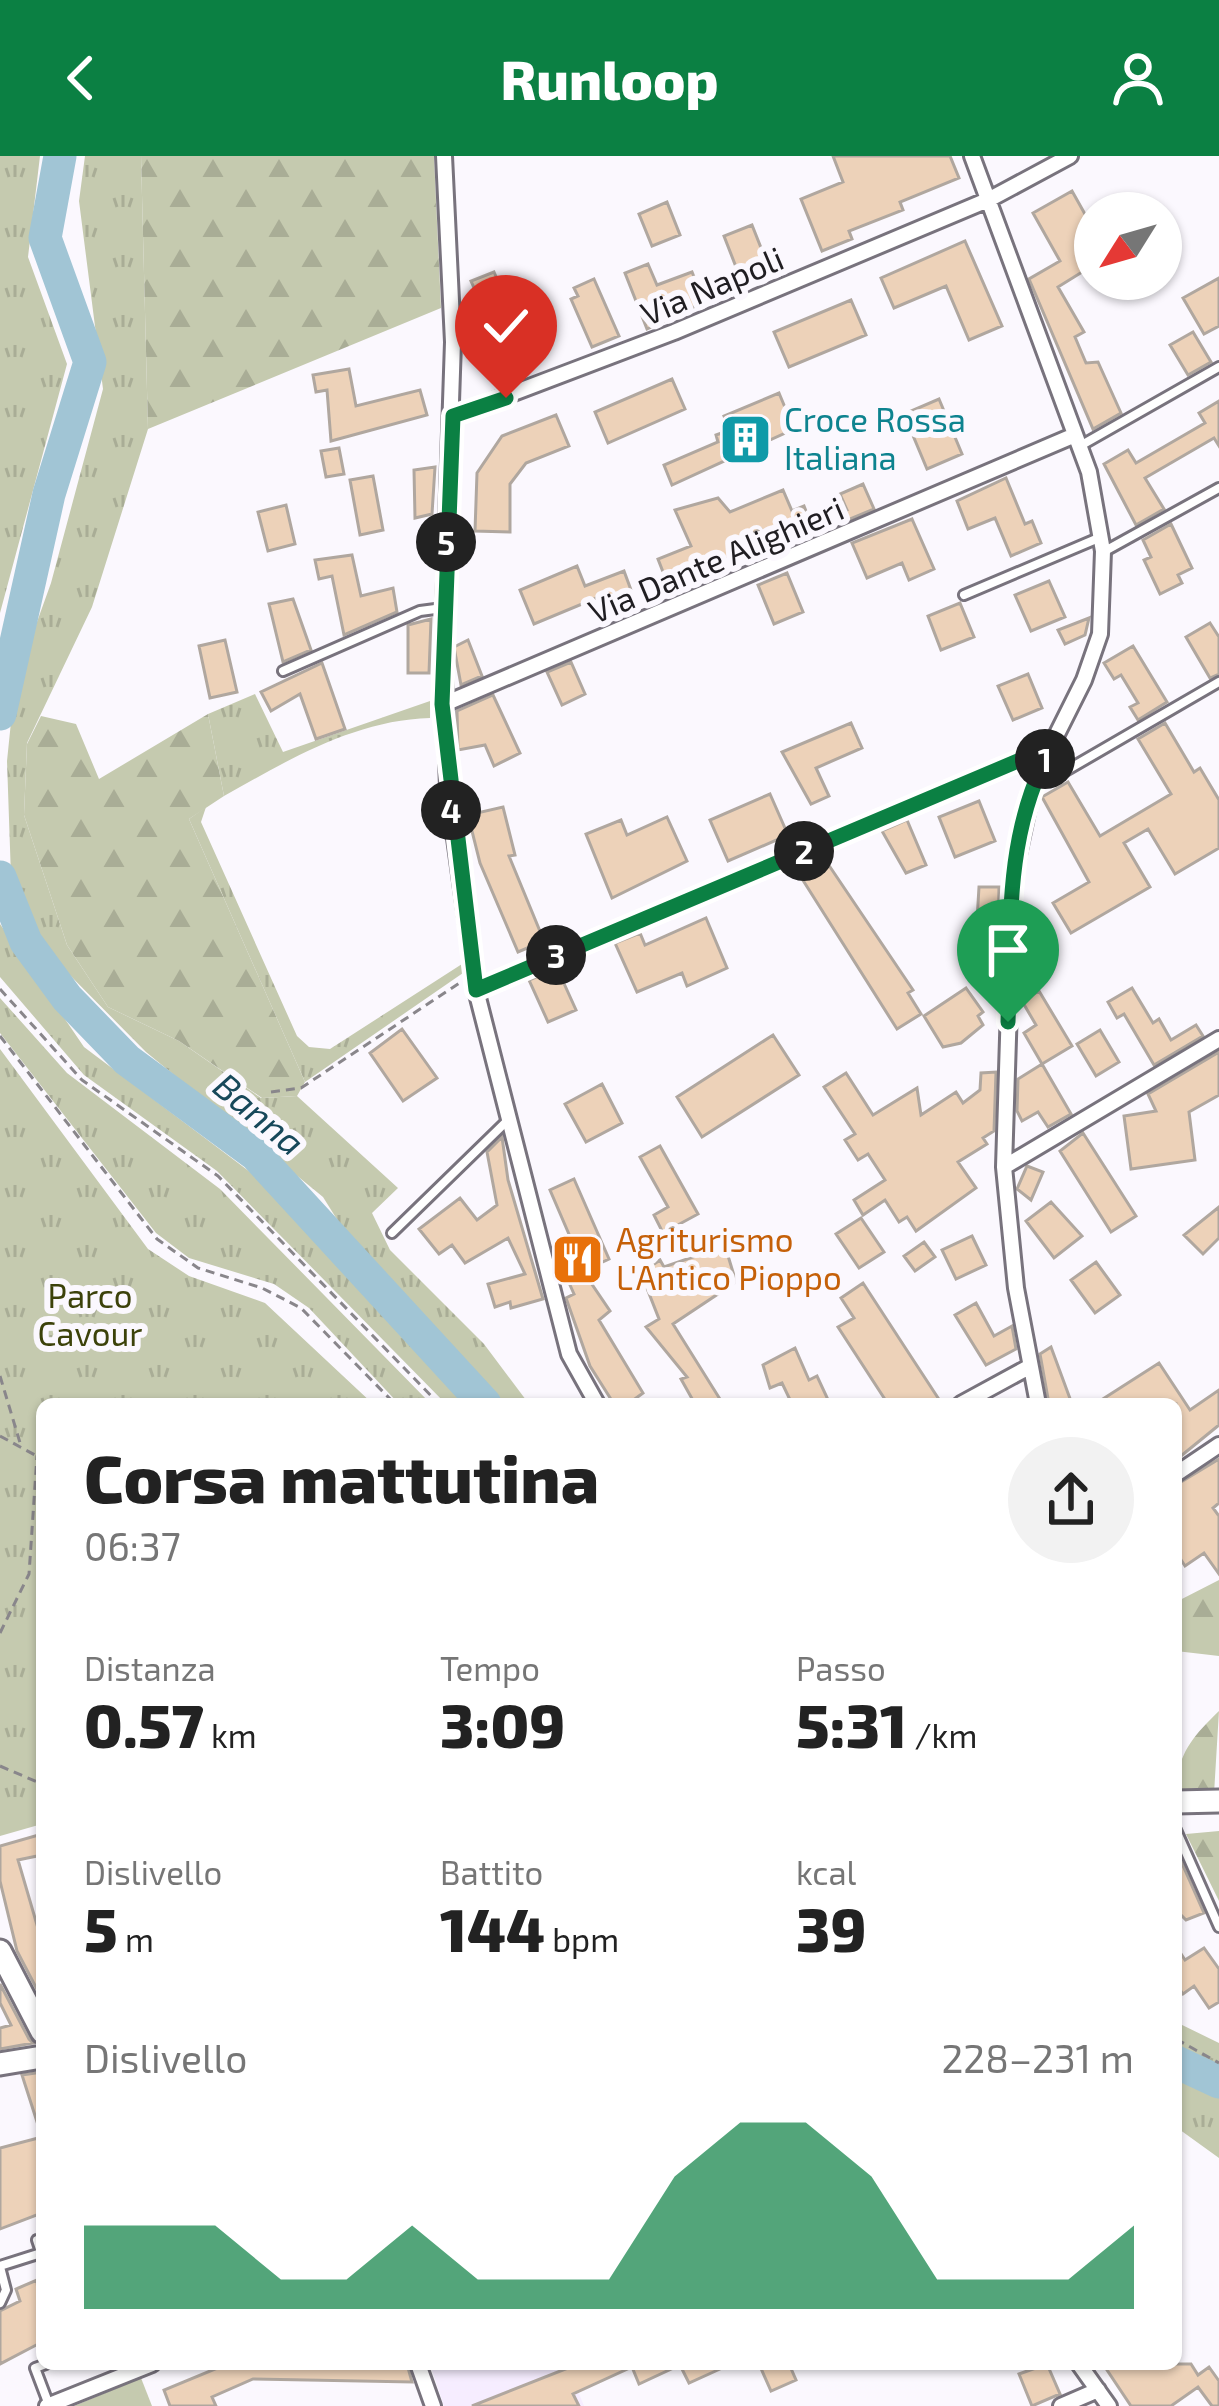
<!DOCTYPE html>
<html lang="it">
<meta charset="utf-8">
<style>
body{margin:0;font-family:"Exo 2",sans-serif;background:#f2f2f2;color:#222;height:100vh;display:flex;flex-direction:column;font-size:45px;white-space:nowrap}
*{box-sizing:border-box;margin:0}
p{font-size:39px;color:#767676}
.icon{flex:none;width:66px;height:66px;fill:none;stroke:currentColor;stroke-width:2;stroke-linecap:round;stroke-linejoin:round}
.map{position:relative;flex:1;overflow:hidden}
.panel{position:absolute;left:36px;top:1242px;width:1146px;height:972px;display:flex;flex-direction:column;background:#fff;border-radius:18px;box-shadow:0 3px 9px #0004}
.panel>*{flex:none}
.needle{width:78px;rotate:233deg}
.buttons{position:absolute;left:1074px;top:36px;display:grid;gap:24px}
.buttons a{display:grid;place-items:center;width:108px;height:108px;border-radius:50%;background:#fff;box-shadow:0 3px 9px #0004;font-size:60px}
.pin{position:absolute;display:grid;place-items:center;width:102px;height:102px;color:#fff;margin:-123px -51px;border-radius:50% 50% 50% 0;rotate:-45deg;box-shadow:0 0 12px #0007}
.pin .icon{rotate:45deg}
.km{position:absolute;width:60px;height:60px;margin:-30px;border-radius:50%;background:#222;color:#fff;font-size:33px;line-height:60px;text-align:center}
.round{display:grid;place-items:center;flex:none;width:126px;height:126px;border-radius:63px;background:#f2f2f2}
.head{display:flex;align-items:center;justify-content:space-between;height:204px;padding:0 48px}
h1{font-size:66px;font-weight:800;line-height:90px}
.metrics{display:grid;grid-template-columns:repeat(3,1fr);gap:18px;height:204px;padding:12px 48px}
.metrics div{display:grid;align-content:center}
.metrics b{font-size:60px;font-weight:800}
.metrics small{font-size:33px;font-weight:400}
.metrics p{font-size:33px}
.chart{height:336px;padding:24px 48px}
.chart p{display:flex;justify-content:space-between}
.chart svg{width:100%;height:216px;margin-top:12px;fill:#0b8043;opacity:.7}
header{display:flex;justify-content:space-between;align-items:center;height:156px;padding:0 48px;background:#0b8043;color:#fff;font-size:54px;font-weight:800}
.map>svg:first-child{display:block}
.built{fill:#f6edff}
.grass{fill:url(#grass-tufts)}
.forest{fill:url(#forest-firs)}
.pitch{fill:#c5caaf}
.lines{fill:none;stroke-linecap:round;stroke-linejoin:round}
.river{stroke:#a1c5d5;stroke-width:33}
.building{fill:#edd2b9;stroke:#b0a79f;stroke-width:3}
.lane-casing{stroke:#78737d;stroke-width:14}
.street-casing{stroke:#78737d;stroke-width:20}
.secondary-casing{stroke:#78737d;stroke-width:27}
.path{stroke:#89868b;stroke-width:3;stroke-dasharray:9 6;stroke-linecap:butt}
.lane{stroke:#fff;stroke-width:8}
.street{stroke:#fff;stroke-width:14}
.secondary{stroke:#fff;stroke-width:21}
.route-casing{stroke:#fff;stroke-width:24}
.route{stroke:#0b8043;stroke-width:15}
.labels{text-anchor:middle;stroke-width:12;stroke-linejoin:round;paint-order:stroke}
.street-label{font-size:33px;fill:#201e22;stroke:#fbf8fe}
.culture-label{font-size:33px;fill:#0d838f;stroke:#fbf8fe;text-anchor:start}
.food-label{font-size:33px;fill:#c56008;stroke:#fbf8fe;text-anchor:start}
.park-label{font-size:33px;fill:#3c420a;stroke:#fbf8fe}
.water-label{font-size:36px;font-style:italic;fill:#17485a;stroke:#fbf8fe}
</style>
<header><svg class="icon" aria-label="back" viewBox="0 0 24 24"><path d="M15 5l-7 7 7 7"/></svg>Runloop<svg class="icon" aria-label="person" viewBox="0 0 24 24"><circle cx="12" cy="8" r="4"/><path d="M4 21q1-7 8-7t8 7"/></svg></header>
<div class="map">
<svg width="1219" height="2250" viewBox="0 0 1219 2250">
<defs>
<pattern id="grass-tufts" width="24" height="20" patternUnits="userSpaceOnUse" patternTransform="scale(3)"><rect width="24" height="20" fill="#c5caaf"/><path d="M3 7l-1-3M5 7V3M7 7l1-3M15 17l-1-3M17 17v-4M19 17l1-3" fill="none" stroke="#a9ad96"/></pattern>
<pattern id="forest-firs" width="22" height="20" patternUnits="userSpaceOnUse" patternTransform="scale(3)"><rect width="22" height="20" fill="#c5caaf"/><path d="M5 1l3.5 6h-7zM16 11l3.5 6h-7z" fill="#a9ad96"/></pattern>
</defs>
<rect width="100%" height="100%" fill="#fbf8fe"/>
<path class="built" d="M 430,2208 L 567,2208 L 584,2250 L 444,2250 Z"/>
<path class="grass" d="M 0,0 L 40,0 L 28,101 L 67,208 L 0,457 Z
M 85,0 L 141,0 L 148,273 L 92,451 L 27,587 L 24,659 L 67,789 L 108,851 L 179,885 L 261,942 L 297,940 L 398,1032 L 372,1057 L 390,1094 L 484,1188 L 529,1248 L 496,1248 L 484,1227 L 368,1113 L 323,1041 L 146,896 L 41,790 L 11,721 L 7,605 L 15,527 L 51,427 L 103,233 L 79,45 Z
M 255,538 L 283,596 L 430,545 L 430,562 C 355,564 288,604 224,640 L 208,558 Z
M 206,651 L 201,666 L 297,880 L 309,891 L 330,893 L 462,808 L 463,817 L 305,926 L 189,663 Z
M 0,768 L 84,891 L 266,1028 L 470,1248 L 446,1248 L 217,1015 L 84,919 L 0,821 Z
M 0,842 L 67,917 L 220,1033 L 431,1248 L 399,1248 L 309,1152 L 274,1128 L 189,1102 L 156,1077 L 0,877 Z
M 0,893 L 148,1093 L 189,1120 L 265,1147 L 373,1248 L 42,1248 L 42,1668 L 0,1680 Z
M 1176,1866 L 1219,1887 L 1219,1916 L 1176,1894 Z
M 1176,1916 L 1219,1936 L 1219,2002 L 1176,1971 Z"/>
<path class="forest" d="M 141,0 L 434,0 L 441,152 L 148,273 Z
M 208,558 L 224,640 L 189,663 L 305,926 L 297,940 L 262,942 L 179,885 L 108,851 L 67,789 L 24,659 L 27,588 L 41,560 L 76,568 L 99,623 Z
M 1219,1424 L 1219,1500 L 1176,1495 L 1176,1446 Z
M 1219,1555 L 1214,1638 L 1176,1640 C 1176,1600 1191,1582 1219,1555 Z
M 1219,1675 L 1219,1745 L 1186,1678 Z"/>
<path class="pitch" d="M 141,2222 L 152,2250 L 74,2250 Z"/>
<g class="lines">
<path class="river" d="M 0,558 L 49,338 L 90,206 L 45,82 L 60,0
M 0,721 L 26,786 L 67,842 L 127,904 L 256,999 L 485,1248
M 1176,1906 L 1219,1926"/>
</g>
<path class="building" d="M 833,0 L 950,0 L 959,22 L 900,46 L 903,54 L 849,75 L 852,83 L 822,95 L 801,43 L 843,26 Z
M 1072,35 L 1095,76 L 1095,108 L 1058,131 L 1084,176 L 1075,181 L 1086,207 L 1098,206 L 1121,257 L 1093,273 L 1029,123 L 1060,105 L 1033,57 Z
M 667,46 L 680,79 L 652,90 L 639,58 Z
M 752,69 L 771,117 L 743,129 L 724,80 Z
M 965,85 L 1002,170 L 969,184 L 946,130 L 894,152 L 881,122 Z
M 648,108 L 657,129 L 692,116 L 704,146 L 647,173 L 625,117 Z
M 494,116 L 511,155 L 520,152 L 535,189 L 493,206 L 476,165 L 487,161 L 471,125 Z
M 1219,122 L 1219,170 L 1204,178 L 1183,142 Z
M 594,123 L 619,180 L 592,191 L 571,143 L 578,140 L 574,132 Z
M 851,144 L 866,179 L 789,211 L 774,176 Z
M 1193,176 L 1211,206 L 1188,219 L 1170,189 Z
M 349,213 L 356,250 L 420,234 L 427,259 L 331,285 L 327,234 L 316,236 L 313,219 Z
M 672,223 L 685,253 L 608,287 L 595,256 Z
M 779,237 L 794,273 L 672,329 L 664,309 L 718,286 L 716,279 L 730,274 L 724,260 Z
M 939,243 L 962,298 L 927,313 L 904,258 Z
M 1219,245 L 1219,290 L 1214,282 L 1145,322 L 1164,353 L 1136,369 L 1104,308 L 1128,294 L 1136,307 L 1205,267 L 1199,257 Z
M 556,259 L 569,290 L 526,307 L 510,328 L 510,376 L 475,375 L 477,317 L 502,280 Z
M 339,292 L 344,318 L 326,321 L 321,295 Z
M 435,311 L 432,358 L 415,362 L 414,314 Z
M 373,320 L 383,374 L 360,379 L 350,324 Z
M 1006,322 L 1025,368 L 1032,365 L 1041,387 L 1011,400 L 995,362 L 968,373 L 957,345 Z
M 863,328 L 874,353 L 843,366 L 839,357 L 847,354 L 840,338 Z
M 783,334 L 792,355 L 804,350 L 815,378 L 771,396 L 761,373 L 735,385 L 740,397 L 688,419 L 693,430 L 672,439 L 658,403 L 691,390 L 675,354 L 718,342 L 730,356 Z
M 286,349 L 295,388 L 268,395 L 258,356 Z
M 912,363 L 934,413 L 909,424 L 902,407 L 867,422 L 852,387 Z
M 1171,368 L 1192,412 L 1178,419 L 1182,427 L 1160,438 L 1144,404 L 1151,401 L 1143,384 Z
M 352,399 L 361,440 L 393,432 L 397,456 L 344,479 L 332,420 L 319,423 L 315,404 Z
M 577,410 L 585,430 L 624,415 L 638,453 L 615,463 L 606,438 L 534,468 L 520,434 Z
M 787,417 L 803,456 L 774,468 L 758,429 Z
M 1049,425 L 1065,461 L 1031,475 L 1015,439 Z
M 293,443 L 311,494 L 283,506 L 269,448 Z
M 960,447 L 974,481 L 941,494 L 928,460 Z
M 1089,462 L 1085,479 L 1065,488 L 1058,474 Z
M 431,463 L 429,517 L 408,517 L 408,469 Z
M 1210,467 L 1219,481 L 1219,518 L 1210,522 L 1186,481 Z
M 225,484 L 237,536 L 210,542 L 199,490 Z
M 468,484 L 482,520 L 461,529 L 454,491 Z
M 1133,490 L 1167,546 L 1138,564 L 1130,551 L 1138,547 L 1121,519 L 1114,523 L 1104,507 Z
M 571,506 L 585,538 L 562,549 L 547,516 Z
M 322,507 L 345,573 L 316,583 L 300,538 L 271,555 L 261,536 Z
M 1028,518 L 1042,552 L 1013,564 L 998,530 Z
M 493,539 L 520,597 L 494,610 L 485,589 L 458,594 L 457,555 Z
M 851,567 L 862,592 L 816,612 L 829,640 L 811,648 L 782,596 Z
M 1165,567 L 1194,616 L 1200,612 L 1219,644 L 1219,692 L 1175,718 L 1148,673 L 1124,687 L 1150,731 L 1071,777 L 1053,747 L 1089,726 L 1042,641 L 1068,626 L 1100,680 L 1171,638 L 1138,583 Z
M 770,638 L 788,679 L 728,705 L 710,664 Z
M 979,645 L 995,685 L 955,701 L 939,661 Z
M 503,651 L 515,699 L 509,700 L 544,785 L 518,796 L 480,707 L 468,659 Z
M 667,661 L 687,705 L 612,742 L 586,678 L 621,664 L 627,679 Z
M 907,664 L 926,709 L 906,717 L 882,675 Z
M 824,702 L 913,834 L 908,837 L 921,858 L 897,873 L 799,718 Z
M 979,731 L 999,731 L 998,784 L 975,798 Z
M 706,762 L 727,812 L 687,830 L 682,817 L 637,836 L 615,787 L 640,777 L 645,789 Z
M 557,812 L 576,854 L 548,866 L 529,824 Z
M 966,832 L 983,856 L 978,860 L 983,869 L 961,887 L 943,891 L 924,860 Z
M 1132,832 L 1153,867 L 1159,863 L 1171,884 L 1196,869 L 1203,880 L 1154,909 L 1124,858 L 1117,862 L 1108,846 Z
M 1039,835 L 1072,890 L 1042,908 L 1024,877 L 1036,869 L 1022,845 Z
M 402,873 L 437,922 L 403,945 L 370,897 Z
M 1100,874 L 1119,906 L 1096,920 L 1077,888 Z
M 773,879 L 799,919 L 702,981 L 677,941 Z
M 1219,896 L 1219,939 L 1189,956 L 1195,1004 L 1131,1013 L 1124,960 L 1156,955 L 1148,938 Z
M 1042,908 L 1071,958 L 1048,971 L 1038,956 L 1022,965 L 1017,955 L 1018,923 Z
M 996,916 L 994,975 L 983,982 L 987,988 L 958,1006 L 976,1032 L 916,1075 L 907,1061 L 899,1066 L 885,1044 L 863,1059 L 854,1044 L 885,1024 L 868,998 L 858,1004 L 845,984 L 855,978 L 824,931 L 846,917 L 873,959 L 917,932 L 921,959 L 956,936 L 963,947 L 980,934 L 981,917 Z
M 602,928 L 622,967 L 586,986 L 565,948 Z
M 1083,977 L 1136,1060 L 1111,1076 L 1060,995 Z
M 502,981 L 508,1024 L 543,1143 L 511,1152 L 510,1146 L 495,1151 L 488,1128 L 525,1118 L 508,1082 L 465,1107 L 452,1089 L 439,1098 L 419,1073 L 460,1042 L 477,1064 L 497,1049 L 487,996 Z
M 660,990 L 698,1058 L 663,1077 L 654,1059 L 668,1051 L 640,1001 Z
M 1027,1010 L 1043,1016 L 1031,1044 L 1017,1033 Z
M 574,1023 L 609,1103 L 583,1115 L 610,1155 L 599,1164 L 643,1237 L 628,1248 L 614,1248 L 590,1210 L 566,1142 L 574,1138 L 553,1091 L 571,1083 L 550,1034 Z
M 1051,1046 L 1082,1080 L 1054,1102 L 1026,1065 Z
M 1219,1051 L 1219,1082 L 1203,1098 L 1184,1079 Z
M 861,1062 L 884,1096 L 859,1112 L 836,1078 Z
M 972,1080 L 986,1109 L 956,1123 L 942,1094 Z
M 924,1086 L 935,1101 L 915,1115 L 904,1100 Z
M 725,1090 L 736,1126 L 673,1168 L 723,1248 L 695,1248 L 681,1223 L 687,1221 L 646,1171 L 659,1163 L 641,1117 L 660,1104 L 664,1111 Z
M 1096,1106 L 1120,1139 L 1095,1157 L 1071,1124 Z
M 863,1127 L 908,1196 L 942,1248 L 888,1248 L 838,1171 L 854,1162 L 841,1142 Z
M 976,1147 L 994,1180 L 1012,1170 L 1016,1193 L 986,1209 L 955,1159 Z
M 1051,1191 L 1072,1248 L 1049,1248 L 1040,1198 Z
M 795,1192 L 809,1224 L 817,1220 L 830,1248 L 792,1248 L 782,1227 L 770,1232 L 763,1209 Z
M 1159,1207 L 1190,1254 L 1219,1234 L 1219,1269 L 1176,1304 L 1176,1248 L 1095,1248 Z
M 1219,1303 L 1219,1347 L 1213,1352 L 1219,1360 L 1219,1418 L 1204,1397 L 1185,1410 L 1176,1396 L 1176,1329 Z
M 42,1678 L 42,1699 L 18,1704 L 42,1786 L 42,1843 L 17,1795 L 0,1725 L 0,1690 Z
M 1176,1694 L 1204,1757 L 1186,1764 L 1176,1754 Z
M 1176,1790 L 1185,1804 L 1204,1792 L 1219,1813 L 1219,1846 L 1209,1852 L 1194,1830 L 1183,1838 L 1176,1828 Z
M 0,1828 L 29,1883 L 33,1887 L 0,1893 L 0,1872 L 11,1869 L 0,1847 Z
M 42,1916 L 42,1971 L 39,1972 L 22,1919 Z
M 42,1981 L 42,2057 L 0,2073 L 0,1992 Z
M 37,2124 L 42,2186 L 0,2208 L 0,2155 L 20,2145 L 16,2133 Z
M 227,2208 L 407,2208 L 412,2226 L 253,2223 L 212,2241 L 216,2250 L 170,2250 L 164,2234 Z
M 578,2208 L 731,2208 L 689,2227 L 680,2209 L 639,2228 L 632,2211 L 573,2238 L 579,2250 L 472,2250 Z
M 759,2208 L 789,2208 L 796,2224 L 771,2235 Z
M 1047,2208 L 1060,2238 L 1032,2250 L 1019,2218 Z
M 1103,2208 L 1191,2208 L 1198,2219 L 1209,2211 L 1219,2225 L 1219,2250 L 1212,2250 L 1198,2231 L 1171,2250 L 1131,2250 Z"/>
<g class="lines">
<defs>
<path id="lane" d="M 1080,290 L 1219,211
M 1105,395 L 1219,332
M 964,439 L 1101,381
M 283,515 L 420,455 L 443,452
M 1035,623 L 1062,617 L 1219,526
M 392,1077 L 507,965
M 1176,1674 L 1219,1771
M 42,2099 L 37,2084 L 42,2083
M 0,2110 L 41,2097
M 0,2111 L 6,2134 L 0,2147
M 46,2208 L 35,2212 L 49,2249"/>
<path id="street" d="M 444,0 L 453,186 L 443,485 L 448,632 L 476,834 L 569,1198 L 597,1248
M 972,0 L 1089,316 L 1103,395 L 1100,478 L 1084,524 L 1034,624 L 1013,722 L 1004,1011 L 1016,1132 L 1038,1248
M 453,260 L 674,176 L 990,43 L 1070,0
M 442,549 L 1075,279
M 476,834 L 1025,602 L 1048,598
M 1004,1011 L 1219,883
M 961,1248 L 1029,1211
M 1176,1318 L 1219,1289
M 418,2208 L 433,2250
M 1079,2208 L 1109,2250
M 47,2250 L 152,2208
M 1061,2250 L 1098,2234"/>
<path id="secondary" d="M 1176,1646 L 1219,1645
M 0,1795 L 42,1876
M 0,1908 L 42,1901"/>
</defs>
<use href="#lane" class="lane-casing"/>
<use href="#street" class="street-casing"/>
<use href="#secondary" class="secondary-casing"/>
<path class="path" d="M 0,833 L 82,924 L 218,1020 L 439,1248
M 0,880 L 157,1083 L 198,1112 L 262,1132 L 301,1152 L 395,1248
M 271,936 L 301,932 L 461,826
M 0,1220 L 21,1290
M 0,1280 L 35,1299
M 0,1477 L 29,1418 L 37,1300 L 42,1299
M 0,1610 L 42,1628
M 1176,1883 L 1219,1907"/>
<use href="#lane" class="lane"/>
<use href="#street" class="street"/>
<use href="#secondary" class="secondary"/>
</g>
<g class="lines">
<defs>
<path id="route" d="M 506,242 L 453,260 L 442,548 L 476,834 L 1025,602 L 1048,598 C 1004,681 1011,776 1008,866"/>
</defs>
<use href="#route" class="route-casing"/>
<use href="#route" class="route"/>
</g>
<defs>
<symbol id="building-square" viewBox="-11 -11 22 22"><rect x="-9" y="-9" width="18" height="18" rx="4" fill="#0f9aa8" stroke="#fbf8fe"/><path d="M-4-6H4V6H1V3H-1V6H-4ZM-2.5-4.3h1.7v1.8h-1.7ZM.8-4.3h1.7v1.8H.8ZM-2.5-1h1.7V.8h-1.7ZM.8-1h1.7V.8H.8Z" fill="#fff"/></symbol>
<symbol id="restaurant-square" viewBox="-11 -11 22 22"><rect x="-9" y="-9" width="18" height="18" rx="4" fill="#e8710a" stroke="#fbf8fe"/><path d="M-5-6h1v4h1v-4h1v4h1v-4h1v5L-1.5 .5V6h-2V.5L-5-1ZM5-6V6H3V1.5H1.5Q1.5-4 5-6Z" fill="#fff"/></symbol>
</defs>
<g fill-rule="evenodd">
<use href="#building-square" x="716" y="254" width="59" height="59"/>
<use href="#restaurant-square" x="548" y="1074" width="59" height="59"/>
</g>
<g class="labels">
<g class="street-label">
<text transform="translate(712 130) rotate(-23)" y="12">Via Napoli</text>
<text transform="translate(716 404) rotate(-23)" y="12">Via Dante Alighieri</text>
</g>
<g class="culture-label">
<text x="784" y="276">Croce Rossa<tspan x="784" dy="38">Italiana</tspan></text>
</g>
<g class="food-label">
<text x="616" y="1096">Agriturismo<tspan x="616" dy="38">L'Antico Pioppo</tspan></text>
</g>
<g class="park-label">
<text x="90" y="1152">Parco<tspan x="90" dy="38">Cavour</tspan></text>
</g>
<g class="water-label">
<text transform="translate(259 958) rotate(40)" y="13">Banna</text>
</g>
</g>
</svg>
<div class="buttons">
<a><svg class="needle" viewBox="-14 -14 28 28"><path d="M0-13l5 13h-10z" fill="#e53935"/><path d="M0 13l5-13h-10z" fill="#767676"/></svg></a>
</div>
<div class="pin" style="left:1008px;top:866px;background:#1e9e55"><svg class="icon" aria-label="arrive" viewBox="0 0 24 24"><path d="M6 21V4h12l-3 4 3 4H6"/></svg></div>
<div class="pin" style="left:506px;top:242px;background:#d93025"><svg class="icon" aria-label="check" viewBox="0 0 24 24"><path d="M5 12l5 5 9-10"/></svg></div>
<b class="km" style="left:1045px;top:603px">1</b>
<b class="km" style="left:804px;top:695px">2</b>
<b class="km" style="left:556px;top:799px">3</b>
<b class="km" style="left:451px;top:654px">4</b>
<b class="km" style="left:446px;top:386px">5</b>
<section class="panel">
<div class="head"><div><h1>Corsa mattutina</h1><p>06:37</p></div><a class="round"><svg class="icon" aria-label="share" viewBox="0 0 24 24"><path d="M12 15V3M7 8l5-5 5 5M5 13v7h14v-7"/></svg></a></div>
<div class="metrics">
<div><p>Distanza</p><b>0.57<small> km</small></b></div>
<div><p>Tempo</p><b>3:09</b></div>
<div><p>Passo</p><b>5:31<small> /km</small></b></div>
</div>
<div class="metrics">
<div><p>Dislivello</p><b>5<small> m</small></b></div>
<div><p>Battito</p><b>144<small> bpm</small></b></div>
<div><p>kcal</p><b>39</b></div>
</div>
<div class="chart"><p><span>Dislivello</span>228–231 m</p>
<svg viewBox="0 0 160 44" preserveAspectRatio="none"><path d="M0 44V27L10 27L20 27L30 38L40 38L50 27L60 38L70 38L80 38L90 17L100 6L110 6L120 17L130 38L140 38L150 38L160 27V44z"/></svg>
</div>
</section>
</div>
